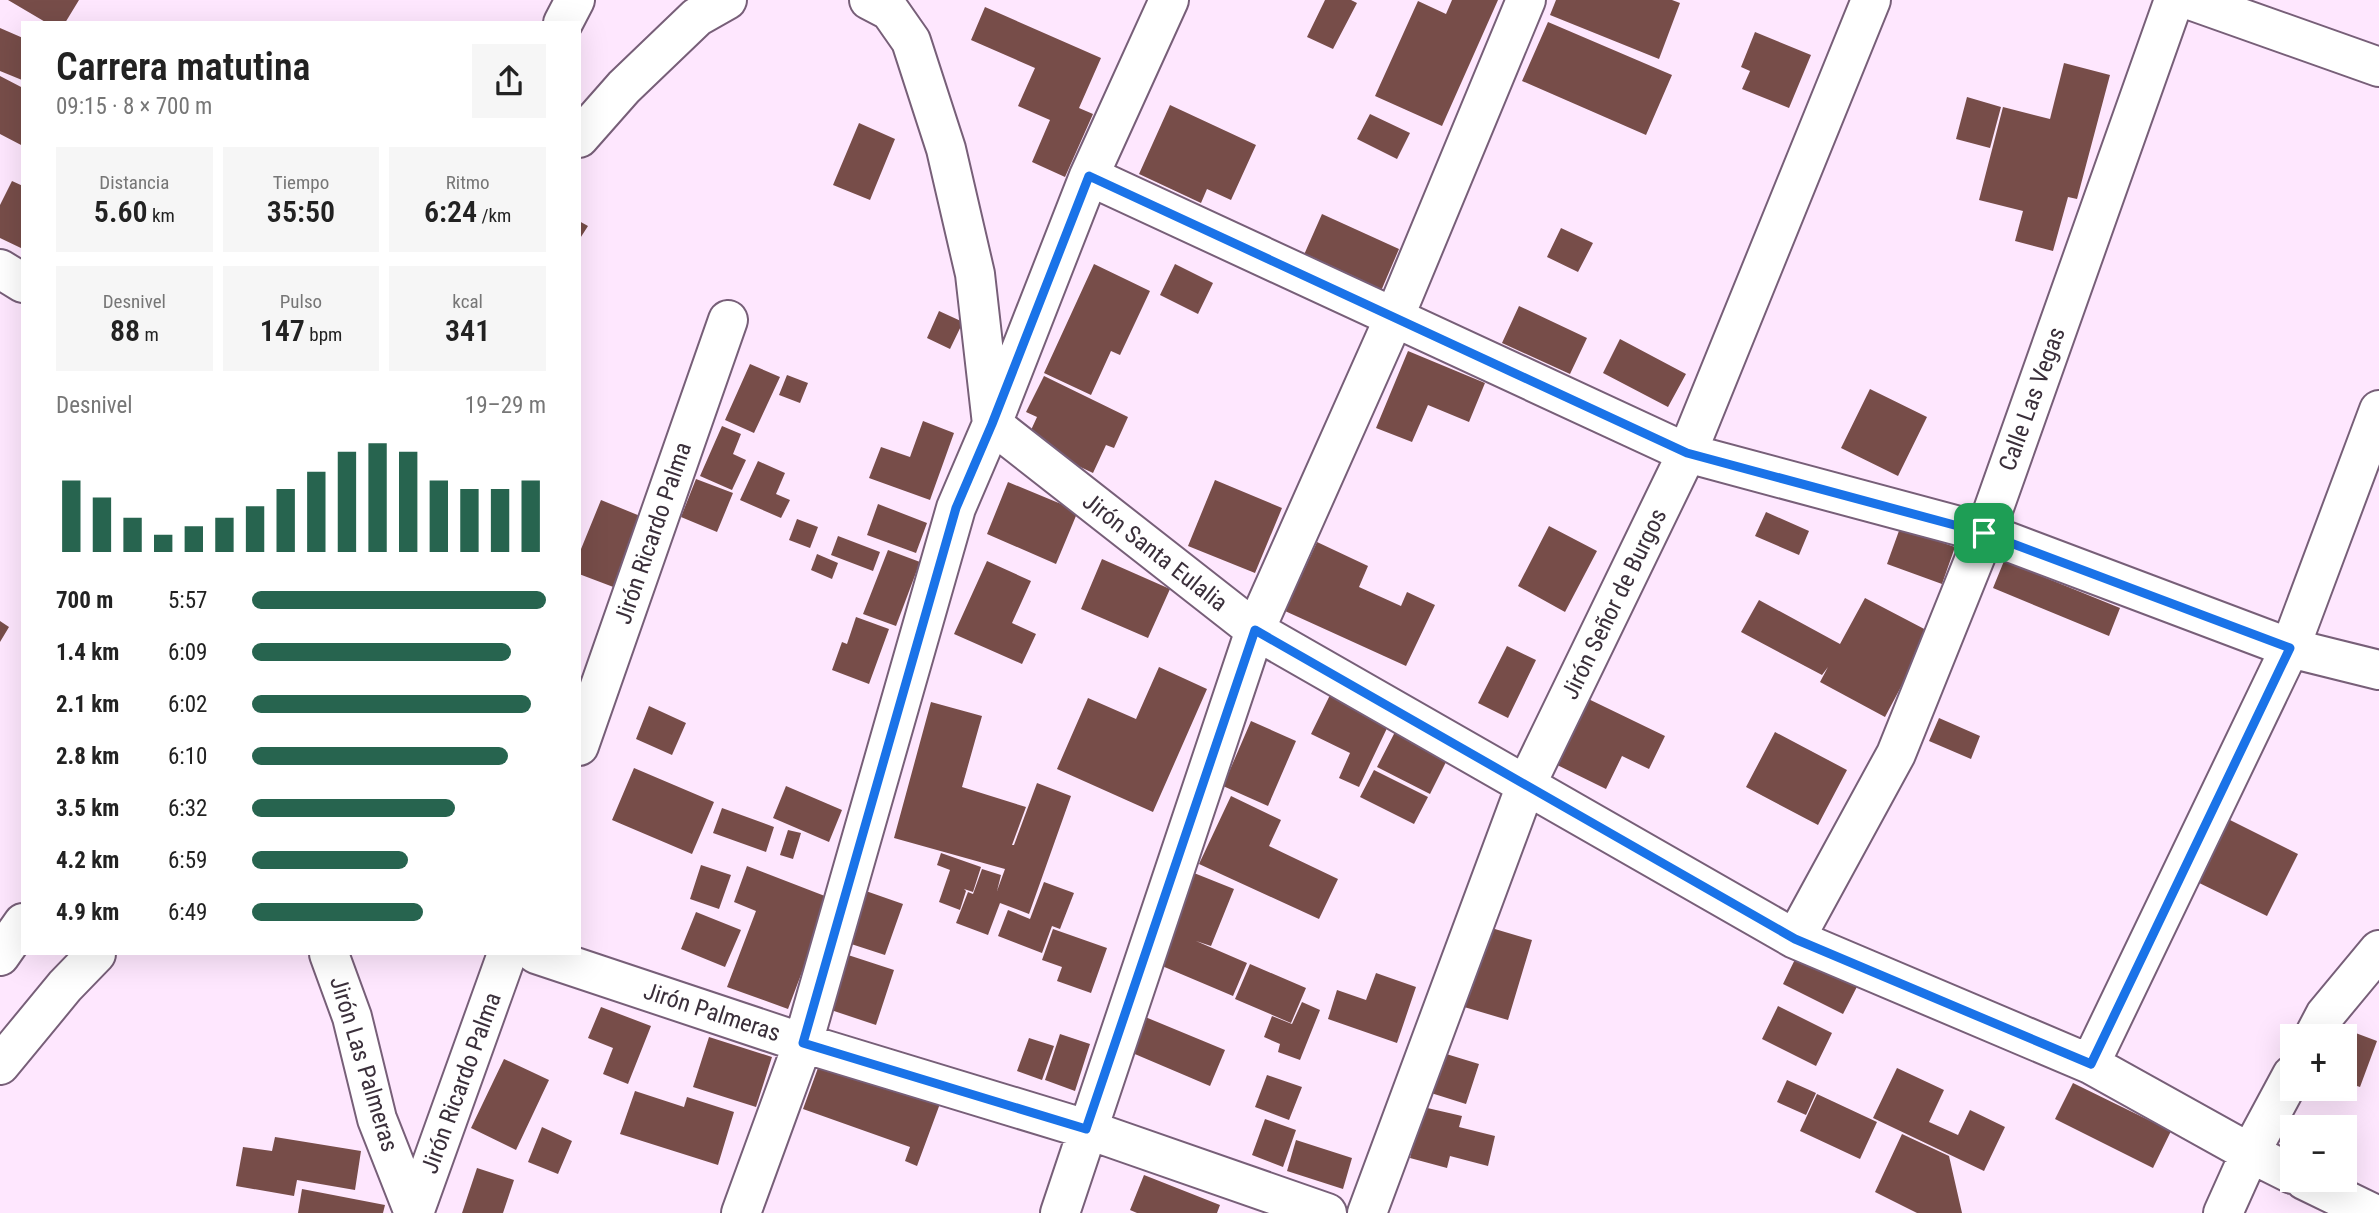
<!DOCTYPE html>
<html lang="es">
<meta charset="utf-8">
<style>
body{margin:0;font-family:"Roboto Condensed",sans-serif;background:#f6f6f6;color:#222;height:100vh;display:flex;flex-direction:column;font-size:26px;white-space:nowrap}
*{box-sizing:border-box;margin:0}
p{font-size:23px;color:#767676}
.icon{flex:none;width:38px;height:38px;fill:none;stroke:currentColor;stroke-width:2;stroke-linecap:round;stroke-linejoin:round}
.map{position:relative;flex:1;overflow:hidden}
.drawer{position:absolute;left:21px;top:21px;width:560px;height:934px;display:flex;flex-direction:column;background:#fff;border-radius:0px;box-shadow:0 7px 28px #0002}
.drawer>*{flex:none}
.controls{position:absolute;left:2280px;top:1024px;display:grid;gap:14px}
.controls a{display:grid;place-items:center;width:77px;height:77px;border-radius:0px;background:#fff;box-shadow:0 7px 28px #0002;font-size:35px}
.pin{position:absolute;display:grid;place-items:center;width:60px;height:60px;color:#fff;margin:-30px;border-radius:14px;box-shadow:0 4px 10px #0006}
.round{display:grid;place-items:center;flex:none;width:74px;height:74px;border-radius:0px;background:#f6f6f6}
.head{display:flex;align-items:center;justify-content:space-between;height:119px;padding:0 35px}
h1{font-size:38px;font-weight:600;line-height:52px}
.stats{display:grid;grid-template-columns:repeat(3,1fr);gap:10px;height:119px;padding:7px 35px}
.stats div{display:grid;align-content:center;border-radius:0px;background:#f6f6f6;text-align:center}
.stats b{font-size:30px;font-weight:600}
.stats small{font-size:19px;font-weight:400}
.stats p{font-size:19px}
.chart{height:196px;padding:14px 35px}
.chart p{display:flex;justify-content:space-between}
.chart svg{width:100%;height:126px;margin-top:7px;stroke:#27644f;stroke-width:6}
ul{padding:0 35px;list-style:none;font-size:23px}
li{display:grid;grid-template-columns:112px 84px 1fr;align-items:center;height:52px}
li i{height:18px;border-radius:9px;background:#27644f}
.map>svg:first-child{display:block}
.building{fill:#774d49}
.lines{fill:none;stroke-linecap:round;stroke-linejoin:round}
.minor-casing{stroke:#775f78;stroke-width:42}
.minor{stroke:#fff;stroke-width:38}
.route-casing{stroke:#fff;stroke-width:14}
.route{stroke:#1a73e8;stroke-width:9}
.labels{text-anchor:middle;stroke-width:7;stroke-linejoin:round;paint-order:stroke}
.street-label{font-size:24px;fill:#3a2f3a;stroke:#fff}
</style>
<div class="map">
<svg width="2379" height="1213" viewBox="0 0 2379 1213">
<rect width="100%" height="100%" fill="#fee7fe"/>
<path class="building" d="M 8,0 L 79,0 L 65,23 L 47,23 Z
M 1325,0 L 1351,0 L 1357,3 L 1333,49 L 1307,37 Z
M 1452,0 L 1498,0 L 1442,126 L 1375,96 L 1418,1 L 1446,14 Z
M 1556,0 L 1672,0 L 1680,3 L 1659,59 L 1550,15 Z
M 985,7 L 1101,58 L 1079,108 L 1093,114 L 1065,177 L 1032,162 L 1050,120 L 1018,106 L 1035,68 L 971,40 Z
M 1548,22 L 1672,75 L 1646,135 L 1522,81 Z
M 0,28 L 23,38 L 22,80 L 0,71 Z
M 1755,32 L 1811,55 L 1789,108 L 1742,89 L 1750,71 L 1741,67 Z
M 2064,63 L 2110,75 L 2077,199 L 2068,197 L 2053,251 L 2015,241 L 2023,211 L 1979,200 L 2003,107 L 2050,119 Z
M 0,76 L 23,88 L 23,146 L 0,134 Z
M 1967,97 L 2001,107 L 1990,148 L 1956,139 Z
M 1170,105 L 1256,145 L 1231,200 L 1207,189 L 1201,203 L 1139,174 Z
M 1370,114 L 1410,133 L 1397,159 L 1357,139 Z
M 859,123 L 895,139 L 870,200 L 833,185 Z
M 12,181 L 23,186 L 23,249 L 0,238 L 0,205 Z
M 1322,214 L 1399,249 L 1381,291 L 1303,257 Z
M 579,221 L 588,226 L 579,240 Z
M 1561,228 L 1593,243 L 1578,272 L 1547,257 Z
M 1094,264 L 1150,291 L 1120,355 L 1111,351 L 1091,395 L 1044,373 Z
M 1175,264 L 1213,283 L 1198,314 L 1160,295 Z
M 1519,306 L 1587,338 L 1570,374 L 1502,343 Z
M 939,311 L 963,322 L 950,349 L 927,338 Z
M 1620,339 L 1686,374 L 1668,407 L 1603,373 Z
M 1408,351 L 1485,383 L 1469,422 L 1428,405 L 1412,442 L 1376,428 Z
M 750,364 L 780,377 L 754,433 L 725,420 Z
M 787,375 L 808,383 L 800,403 L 779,395 Z
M 1044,376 L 1128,417 L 1114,448 L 1106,445 L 1093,473 L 1026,441 L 1037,417 L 1026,412 Z
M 1870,389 L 1927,417 L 1898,476 L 1841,448 Z
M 923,421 L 954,433 L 930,500 L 869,478 L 881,447 L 910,457 Z
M 722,426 L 741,434 L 733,454 L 746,460 L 732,490 L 700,476 Z
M 758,461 L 785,473 L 776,494 L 790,500 L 781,518 L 740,500 Z
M 696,479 L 733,493 L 717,532 L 681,517 Z
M 1215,480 L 1282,508 L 1255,573 L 1188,546 Z
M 1008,482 L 1078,511 L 1056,564 L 987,534 Z
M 601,500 L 645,518 L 616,588 L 579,574 L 579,554 Z
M 878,504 L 927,523 L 916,553 L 867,535 Z
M 1766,512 L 1809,531 L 1799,555 L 1755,536 Z
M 797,519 L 818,527 L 810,548 L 789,540 Z
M 1549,526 L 1597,551 L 1565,612 L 1518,586 Z
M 1900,528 L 1955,547 L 1942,584 L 1887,564 Z
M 838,536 L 880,552 L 873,571 L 831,555 Z
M 1317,542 L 1368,566 L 1359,587 L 1401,606 L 1407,592 L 1435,605 L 1406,666 L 1285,611 Z
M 888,550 L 920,562 L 896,626 L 863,614 Z
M 817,554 L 838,563 L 832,579 L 811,570 Z
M 1102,559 L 1170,589 L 1148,638 L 1081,609 Z
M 987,561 L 1031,581 L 1012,623 L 1036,634 L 1022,664 L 954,634 Z
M 2004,561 L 2120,608 L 2109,636 L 1993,588 Z
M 1865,598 L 1930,632 L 1885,717 L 1820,682 L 1828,667 L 1822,675 L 1741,632 L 1759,600 L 1840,644 Z
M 856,617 L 889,629 L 869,684 L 832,670 L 842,642 L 847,644 Z
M 0,621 L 9,627 L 0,642 Z
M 1507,646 L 1536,660 L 1508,718 L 1478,703 Z
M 1159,667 L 1207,689 L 1153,812 L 1057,769 L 1088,698 L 1136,719 Z
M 1576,693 L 1665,736 L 1649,769 L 1622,756 L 1606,789 L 1545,759 Z
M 1330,695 L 1389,724 L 1359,787 L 1339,778 L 1350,753 L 1311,734 Z
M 931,702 L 982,716 L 962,787 L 1026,807 L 1012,845 L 1014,845 L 1037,783 L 1071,796 L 1029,914 L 1000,903 L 988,935 L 956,923 L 968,892 L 973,894 L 982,869 L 1001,875 L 997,891 L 1005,869 L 894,838 Z
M 649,706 L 686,723 L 672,755 L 636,739 Z
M 1939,718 L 1980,736 L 1971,759 L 1929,741 Z
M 1251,721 L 1296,741 L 1268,806 L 1223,786 Z
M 1395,732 L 1447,760 L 1430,794 L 1377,767 Z
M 1775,732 L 1847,770 L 1818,825 L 1746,787 Z
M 634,768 L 714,802 L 692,854 L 612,820 Z
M 1374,770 L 1428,797 L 1414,824 L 1360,797 Z
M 786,786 L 842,810 L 829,842 L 773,818 Z
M 1231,796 L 1281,820 L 1269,846 L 1338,879 L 1319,919 L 1199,864 Z
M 722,808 L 774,827 L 766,852 L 713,833 Z
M 2220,815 L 2298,854 L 2267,916 L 2189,878 Z
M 788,830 L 801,833 L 793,859 L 780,855 Z
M 941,853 L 981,867 L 973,892 L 964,889 L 966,891 L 960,910 L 939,902 L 950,870 L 937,865 Z
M 701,865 L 731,875 L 719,909 L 690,899 Z
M 747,866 L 830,898 L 788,1009 L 727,987 L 756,911 L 734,902 Z
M 1194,873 L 1234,889 L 1211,946 L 1196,941 L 1247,963 L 1233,996 L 1155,963 Z
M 1044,882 L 1074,893 L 1060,929 L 1052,926 L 1042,953 L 998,936 L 1008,910 L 1030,919 Z
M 863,890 L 903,904 L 885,955 L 845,942 Z
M 696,912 L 741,930 L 725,967 L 681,949 Z
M 1478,924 L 1532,940 L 1508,1020 L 1454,1004 Z
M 1053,929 L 1107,948 L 1091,993 L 1057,981 L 1062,967 L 1042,960 Z
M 1801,947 L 1862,977 L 1843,1014 L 1783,984 Z
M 845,954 L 894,970 L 876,1025 L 828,1009 Z
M 1250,964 L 1306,988 L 1291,1023 L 1235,999 Z
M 1376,973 L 1416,987 L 1397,1043 L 1328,1019 L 1337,990 L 1366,1000 Z
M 1302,1002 L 1320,1010 L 1300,1060 L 1278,1052 L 1280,1044 L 1264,1037 L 1272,1016 L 1292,1024 Z
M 1778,1006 L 1832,1033 L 1816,1066 L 1762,1039 Z
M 601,1007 L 651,1026 L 628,1084 L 603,1074 L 613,1048 L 588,1038 Z
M 1138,1014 L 1225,1050 L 1210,1086 L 1123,1049 Z
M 2345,1029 L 2377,1041 L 2360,1087 L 2345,1082 L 2345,1036 L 2342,1036 Z
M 1060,1034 L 1090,1044 L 1075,1091 L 1045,1080 Z
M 709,1037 L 772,1057 L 756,1107 L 693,1087 Z
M 1029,1038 L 1054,1046 L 1042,1080 L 1017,1071 Z
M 1443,1053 L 1479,1064 L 1466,1104 L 1431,1093 Z
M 822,1057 L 941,1101 L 917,1166 L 905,1161 L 910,1147 L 803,1109 Z
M 504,1059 L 549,1080 L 516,1150 L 471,1128 Z
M 1897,1068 L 1944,1090 L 1929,1122 L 1958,1135 L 1970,1110 L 2005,1127 L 1984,1171 L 1873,1118 Z
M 1267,1075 L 1302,1087 L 1289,1120 L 1255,1107 Z
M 1787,1080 L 1816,1093 L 1806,1115 L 1777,1102 Z
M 2073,1083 L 2171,1131 L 2153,1168 L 2055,1119 Z
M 635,1091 L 684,1107 L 687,1097 L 734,1112 L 718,1165 L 620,1134 Z
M 1817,1094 L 1877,1122 L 1860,1159 L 1800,1131 Z
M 1423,1107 L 1462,1116 L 1459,1127 L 1495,1136 L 1488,1166 L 1450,1156 L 1447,1168 L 1410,1158 Z
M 1265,1119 L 1296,1130 L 1283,1167 L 1252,1155 Z
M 542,1127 L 572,1141 L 558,1174 L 528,1162 Z
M 1902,1134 L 1949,1156 L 1962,1213 L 1917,1213 L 1875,1192 Z
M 275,1137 L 361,1151 L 355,1190 L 297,1180 L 294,1196 L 236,1186 L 243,1147 L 272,1151 Z
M 1296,1140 L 1352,1158 L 1343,1189 L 1287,1171 Z
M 477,1168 L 514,1180 L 503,1213 L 462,1213 Z
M 1144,1175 L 1220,1205 L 1217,1213 L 1137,1213 L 1130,1210 Z
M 302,1189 L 385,1205 L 383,1213 L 298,1213 Z"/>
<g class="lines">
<defs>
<path id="minor" d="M 869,0 L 890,11 L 911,41 L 946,149 L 975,274 L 992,424 L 1255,630 L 1795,939 L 2090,1064 L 2250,1153 L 2292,1174
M 2190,0 L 2379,67
M 563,23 L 575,0
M 579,138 L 624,87 L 697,17 L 727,0
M 1089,176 L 1687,453 L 1985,533 L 2290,648 L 2379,670
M 0,269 L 23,283
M 579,746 L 728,320
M 1795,939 L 1896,754 L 1985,533 L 2174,0
M 329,954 L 352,1017 L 377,1119 L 414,1213
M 536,954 L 803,1043 L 1086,1129 L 1327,1213
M 0,956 L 23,923
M 2314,1036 L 2325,1015 L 2379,950
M 2090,1064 L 2290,648 L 2379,410
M 0,1065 L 65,986 L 96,954
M 2304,1180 L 2372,1213
M 414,1213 L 507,954
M 741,1213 L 803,1043 L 956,508 L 992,424 L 1089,176 L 1169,0
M 1060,1213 L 1255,630 L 1394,318 L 1526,0
M 1367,1213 L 1526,785 L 1687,453 L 1871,0
M 2223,1213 L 2250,1153 L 2292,1075"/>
</defs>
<use href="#minor" class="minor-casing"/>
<use href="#minor" class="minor"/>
</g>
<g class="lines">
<defs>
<path id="route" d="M 1089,176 L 1687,453 L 1984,533 L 2290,648 L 2091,1064 L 1795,939 L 1255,630 L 1086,1129 L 803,1043 L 956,508 L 992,424 Z"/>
</defs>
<use href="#route" class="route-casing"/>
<use href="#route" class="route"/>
</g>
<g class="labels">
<g class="street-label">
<text transform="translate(2032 399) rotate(-70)" y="8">Calle Las Vegas</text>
<text transform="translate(653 533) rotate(-71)" y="8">Jirón Ricardo Palma</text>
<text transform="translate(1155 552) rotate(38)" y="8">Jirón Santa Eulalia</text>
<text transform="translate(1614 604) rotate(-64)" y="8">Jirón Señor de Burgos</text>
<text transform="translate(712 1012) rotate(18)" y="8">Jirón Palmeras</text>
<text transform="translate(364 1064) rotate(73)" y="8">Jirón Las Palmeras</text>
<text transform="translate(461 1083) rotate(-70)" y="8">Jirón Ricardo Palma</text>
</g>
</g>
</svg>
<div class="controls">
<a>+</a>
<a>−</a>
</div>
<div class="pin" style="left:1984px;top:533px;background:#1e9e55"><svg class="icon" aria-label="arrive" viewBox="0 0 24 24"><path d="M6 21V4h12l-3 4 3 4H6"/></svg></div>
<section class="drawer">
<div class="head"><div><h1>Carrera matutina</h1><p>09:15 · 8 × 700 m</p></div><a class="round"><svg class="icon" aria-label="share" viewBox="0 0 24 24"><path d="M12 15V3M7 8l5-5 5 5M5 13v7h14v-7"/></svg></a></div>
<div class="stats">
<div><p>Distancia</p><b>5.60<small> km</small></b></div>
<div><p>Tiempo</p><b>35:50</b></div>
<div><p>Ritmo</p><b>6:24<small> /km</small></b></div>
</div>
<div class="stats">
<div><p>Desnivel</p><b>88<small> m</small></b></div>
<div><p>Pulso</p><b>147<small> bpm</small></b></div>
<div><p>kcal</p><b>341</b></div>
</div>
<div class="chart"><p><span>Desnivel</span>19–29 m</p>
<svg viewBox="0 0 160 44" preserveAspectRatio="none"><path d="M5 44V19M15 44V25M25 44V32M35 44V38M45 44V35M55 44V32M65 44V28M75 44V22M85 44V16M95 44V9M105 44V6M115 44V9M125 44V19M135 44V22M145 44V22M155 44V19"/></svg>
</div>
<ul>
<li><b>700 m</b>5:57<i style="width:100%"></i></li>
<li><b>1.4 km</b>6:09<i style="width:88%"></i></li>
<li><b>2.1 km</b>6:02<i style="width:95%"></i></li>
<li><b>2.8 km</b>6:10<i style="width:87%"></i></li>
<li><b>3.5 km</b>6:32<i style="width:69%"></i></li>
<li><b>4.2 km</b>6:59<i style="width:53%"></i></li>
<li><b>4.9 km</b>6:49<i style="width:58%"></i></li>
</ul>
</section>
</div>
